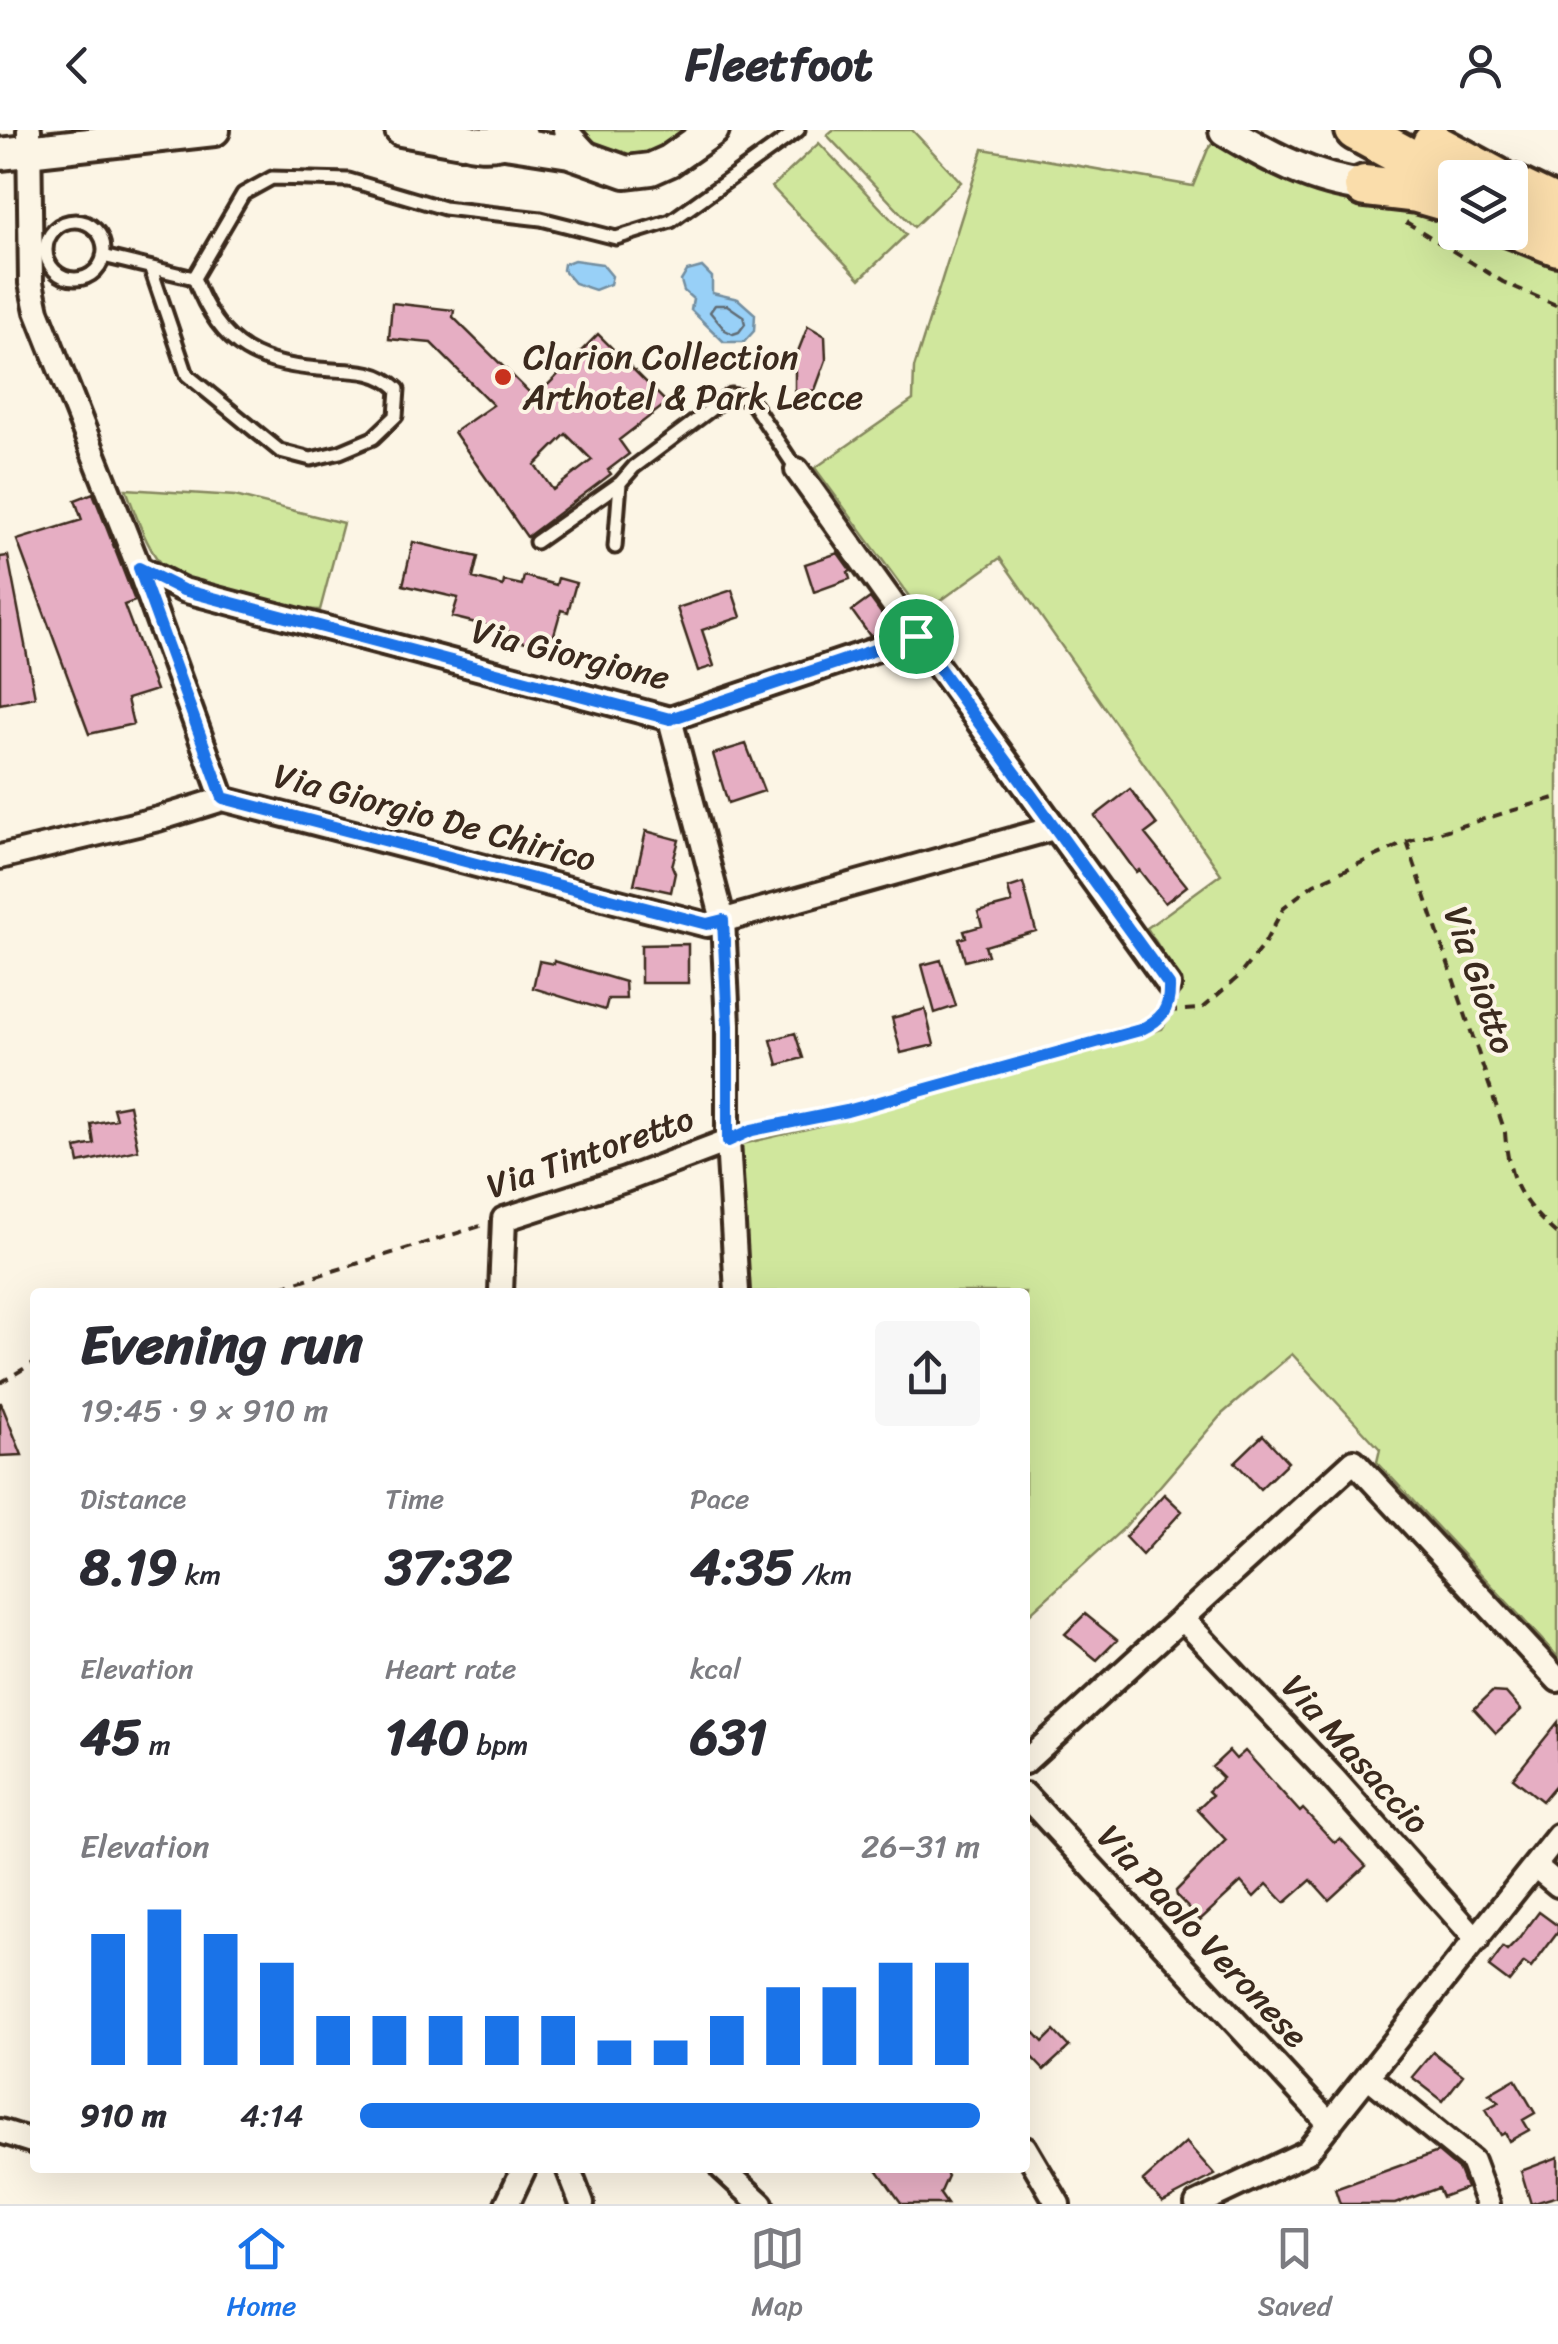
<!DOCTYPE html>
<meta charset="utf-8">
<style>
body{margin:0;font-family:Sriracha,sans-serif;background:#f7f7f7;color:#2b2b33;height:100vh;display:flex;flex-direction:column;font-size:38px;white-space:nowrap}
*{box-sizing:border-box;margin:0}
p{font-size:32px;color:#7c7c81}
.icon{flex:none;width:55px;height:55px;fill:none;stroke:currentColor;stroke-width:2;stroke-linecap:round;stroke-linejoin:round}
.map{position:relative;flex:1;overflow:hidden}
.side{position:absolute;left:30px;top:1158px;width:1000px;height:885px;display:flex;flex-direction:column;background:#fff;border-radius:10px;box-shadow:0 10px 40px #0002}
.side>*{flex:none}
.controls{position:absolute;left:1438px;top:30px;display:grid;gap:20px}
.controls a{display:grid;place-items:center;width:90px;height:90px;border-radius:10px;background:#fff;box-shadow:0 10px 40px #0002;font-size:50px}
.pin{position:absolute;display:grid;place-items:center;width:85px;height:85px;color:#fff;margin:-42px;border:5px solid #fff;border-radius:50%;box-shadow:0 2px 10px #0007}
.round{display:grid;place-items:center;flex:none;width:105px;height:105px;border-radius:10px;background:#f7f7f7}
.overview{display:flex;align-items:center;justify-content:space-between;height:170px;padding:0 50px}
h1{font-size:55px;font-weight:800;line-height:75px}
.metrics{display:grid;grid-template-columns:repeat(3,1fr);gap:15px;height:170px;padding:10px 50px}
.metrics div{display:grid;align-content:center}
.metrics b{font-size:50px;font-weight:800}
.metrics small{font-size:28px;font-weight:400}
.metrics p{font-size:28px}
.chart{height:280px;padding:20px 50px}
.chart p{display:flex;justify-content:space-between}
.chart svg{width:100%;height:180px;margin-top:10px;stroke:#1a73e8;stroke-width:6}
ul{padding:0 50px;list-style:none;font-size:32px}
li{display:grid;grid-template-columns:160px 120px 1fr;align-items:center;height:75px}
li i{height:25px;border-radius:12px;background:#1a73e8}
header{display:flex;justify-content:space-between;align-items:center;height:130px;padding:0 50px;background:#fff;font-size:45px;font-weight:800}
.dock{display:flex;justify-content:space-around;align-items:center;height:140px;border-top:2px solid #e1e1e2;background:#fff;font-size:28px;color:#7c7c81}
.dock a{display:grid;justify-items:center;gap:5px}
.dock .on{color:#1a73e8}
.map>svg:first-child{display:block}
.green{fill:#d0e79d;stroke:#86885e;stroke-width:2.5}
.water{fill:#98d0f7;stroke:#738ea0;stroke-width:2.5}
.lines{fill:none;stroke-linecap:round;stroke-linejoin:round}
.shore{stroke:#606c75;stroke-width:2.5}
.building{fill:#e6aec3;stroke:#3b2a1e;stroke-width:2.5;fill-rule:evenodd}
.service-casing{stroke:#3b2a1e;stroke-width:19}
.minor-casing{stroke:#3b2a1e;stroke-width:30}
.tertiary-casing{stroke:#3b2a1e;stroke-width:38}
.trunk-casing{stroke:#3b2a1e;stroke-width:48}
.path{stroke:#3b2a1e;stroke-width:4;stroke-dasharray:10 8;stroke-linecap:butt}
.service{stroke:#fcf5e5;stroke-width:11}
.minor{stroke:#fcf5e5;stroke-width:22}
.tertiary{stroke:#fcf5e5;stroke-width:30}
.trunk{stroke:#faddab;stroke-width:40}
.route-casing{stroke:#fff;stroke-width:20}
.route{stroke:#1a73e8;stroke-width:12}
.poi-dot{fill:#c8321e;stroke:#fcf5e5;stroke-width:4}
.labels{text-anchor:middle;stroke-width:8;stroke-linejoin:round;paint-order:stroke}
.poi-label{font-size:35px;fill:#3b2a1e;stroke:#fcf5e5;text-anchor:start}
.street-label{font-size:35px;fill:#3b2a1e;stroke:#fcf5e5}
</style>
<header><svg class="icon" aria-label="back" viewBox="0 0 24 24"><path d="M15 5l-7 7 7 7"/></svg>Fleetfoot<svg class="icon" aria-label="person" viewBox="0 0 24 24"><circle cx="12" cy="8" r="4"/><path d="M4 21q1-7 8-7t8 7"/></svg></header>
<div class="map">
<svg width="1558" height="2074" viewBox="0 0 1558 2074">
<rect width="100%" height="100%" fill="#fcf5e5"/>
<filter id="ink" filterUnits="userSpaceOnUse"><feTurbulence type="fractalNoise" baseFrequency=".01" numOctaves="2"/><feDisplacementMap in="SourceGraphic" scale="20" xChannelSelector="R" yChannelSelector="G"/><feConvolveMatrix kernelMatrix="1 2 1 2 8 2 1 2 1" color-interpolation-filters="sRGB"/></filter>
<g filter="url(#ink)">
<path class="green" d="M 574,0 L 700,0 L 668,23 L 605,30 Z
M 833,0 L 912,0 L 961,52 L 914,97 L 827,5 Z
M 1216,9 L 1279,45 L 1358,74 L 1395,71 L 1455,85 L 1455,102 L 1496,103 L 1558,132 L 1558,1527 L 1377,1332 L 1380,1319 L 1292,1224 L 1222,1284 L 1124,1398 L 1025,1488 L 1025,1162 L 749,1162 L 738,1015 L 815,997 L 1162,899 C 1192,852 1173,841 1147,798 L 1221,744 L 1000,428 L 922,484 L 815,338 L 913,270 L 914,238 L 983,19 L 1193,56 L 1208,19 Z
M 819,13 L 906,105 L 860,149 L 772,57 Z
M 126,359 L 235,366 L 343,393 L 320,480 C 290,480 193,459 169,442 C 149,427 135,382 126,359 Z"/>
<path class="water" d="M 574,130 L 602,134 L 612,146 L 610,154 L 595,160 L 574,153 L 563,140 L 564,134 Z
M 702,137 L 712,147 L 712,163 L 738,169 L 755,184 L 754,201 L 744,212 L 724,212 L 691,180 L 693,169 L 684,161 L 681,151 L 687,141 Z"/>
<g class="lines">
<path class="shore" d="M 715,175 L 727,175 L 743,186 L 745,194 L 739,202 L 733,204 L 725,200 L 710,182 Z"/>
</g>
<path class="building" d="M 392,173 L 454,180 L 453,187 L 535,268 L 598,204 L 667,273 L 619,310 L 629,324 L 608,340 L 611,344 L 527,407 L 454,302 L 493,275 L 431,213 L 389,209 ZM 566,304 L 592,330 L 553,360 L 535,335 Z
M 808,196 L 825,206 L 826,230 L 815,260 L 795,265 L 795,229 Z
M 93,363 L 135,471 L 124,475 L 156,560 L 127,569 L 133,594 L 89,604 L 17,410 L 82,390 L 75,370 Z
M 413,412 L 478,427 L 473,448 L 503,456 L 504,451 L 522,455 L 524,446 L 556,455 L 558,448 L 576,453 L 568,482 L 561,480 L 553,508 L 536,504 L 533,514 L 506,507 L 508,501 L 452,487 L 458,468 L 403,455 Z
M 838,423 L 851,441 L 848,442 L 850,449 L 814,462 L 805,434 Z
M 8,426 L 35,567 L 0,574 L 0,427 Z
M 732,460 L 741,487 L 702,500 L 714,536 L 698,541 L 677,478 Z
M 870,468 L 892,498 L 870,506 L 852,481 Z
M 746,614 L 764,661 L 728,673 L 713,624 Z
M 1130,659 L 1157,695 L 1145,704 L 1187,756 L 1165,773 L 1139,740 L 1136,742 L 1095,686 Z
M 646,701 L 679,710 L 672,736 L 675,743 L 671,762 L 634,754 Z
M 1023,753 L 1036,801 L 985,816 L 988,825 L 965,831 L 959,809 L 966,807 L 964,801 L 982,796 L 978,782 L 1012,773 L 1008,758 Z
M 688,814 L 688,853 L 641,853 L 641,815 Z
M 941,830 L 956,876 L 935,883 L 922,835 Z
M 539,831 L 554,834 L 554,831 L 625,852 L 626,869 L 608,869 L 605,880 L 533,858 Z
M 925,879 L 934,915 L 901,923 L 892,888 Z
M 795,903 L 803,928 L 778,935 L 771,910 Z
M 129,975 L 138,1020 L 79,1033 L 76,1018 L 94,1014 L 91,994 L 116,989 L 113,978 Z
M 0,1273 L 1,1273 L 22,1325 L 0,1326 Z
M 1263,1305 L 1288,1332 L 1260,1359 L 1235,1332 Z
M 1164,1364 L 1182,1381 L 1142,1425 L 1125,1407 Z
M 1085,1484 L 1117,1510 L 1097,1530 L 1065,1504 Z
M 1492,1562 L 1506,1563 L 1521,1580 L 1496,1603 L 1474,1579 Z
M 1558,1592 L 1558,1652 L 1542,1671 L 1513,1648 Z
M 1229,1621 L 1236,1629 L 1245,1621 L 1300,1682 L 1303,1679 L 1335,1713 L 1340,1708 L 1366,1736 L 1329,1770 L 1311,1750 L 1285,1773 L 1267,1754 L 1254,1767 L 1241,1752 L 1200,1790 L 1177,1766 L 1176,1761 L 1226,1710 L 1197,1679 L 1212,1665 L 1208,1661 L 1223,1648 L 1212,1637 Z
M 1539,1782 L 1558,1796 L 1558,1802 L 1531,1838 L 1524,1833 L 1509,1852 L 1489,1837 L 1503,1818 L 1507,1821 L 1518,1810 Z
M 1054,1901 L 1069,1917 L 1044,1940 L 1025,1920 L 1025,1913 L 1035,1903 L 1043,1912 Z
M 1433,1922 L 1463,1945 L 1443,1971 L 1412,1947 Z
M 1515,1949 L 1535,1983 L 1523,1990 L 1529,2000 L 1509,2011 L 1505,2003 L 1501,2005 L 1486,1979 L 1499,1972 L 1489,1964 Z
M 1186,2012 L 1215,2045 L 1163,2072 L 1143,2051 Z
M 1438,2022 L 1459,2040 L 1466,2058 L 1442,2067 L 1438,2058 L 1395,2074 L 1340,2074 L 1335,2059 Z
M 1558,2027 L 1558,2066 L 1531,2074 L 1521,2041 Z
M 876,2038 L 942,2038 L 948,2046 L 940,2064 L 947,2074 L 902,2074 Z"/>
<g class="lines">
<defs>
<path id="service" d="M46 120a29 29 0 1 1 58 0a29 29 0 1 1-58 0Z
M 103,126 L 194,148
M 151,139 L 187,245 L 280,321 L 311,329 L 340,322 L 373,308 L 396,286 L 398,259 C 379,241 358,241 333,240 C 259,236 221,220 194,148 L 243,64 L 272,48 L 349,50 L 444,78 L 541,89 L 616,108 L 671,91 L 798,0
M 536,412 L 620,353
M 615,417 L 620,353 L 634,337 L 730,265 L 749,268 L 797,340"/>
<path id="minor" d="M 29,0 L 31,153 L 37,181 L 139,438 L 223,669 L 707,795 L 1054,698
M 565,0 L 591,28
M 797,340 L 916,506
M 139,438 L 183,460 L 670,589 L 916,506 L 1169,855
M 670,589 L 723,790 L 728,895 L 728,1011 L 737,1162
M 0,727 L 158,689 L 223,669
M 501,1162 L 504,1089 L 625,1050 L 728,1011
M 1182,1488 L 1334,1649 L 1477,1810
M 1025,1632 L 1354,1331 L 1558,1550
M 1025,1665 L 1330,1994
M 1535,1736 L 1558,1755
M 1369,1947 L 1472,2031 L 1488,2074
M 0,2001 L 35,2012
M 1025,2018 L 1058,2074
M 568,2038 L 582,2074
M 722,2038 L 761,2074
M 507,2074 L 524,2038
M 1197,2074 L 1307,2022 L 1558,1706"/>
<path id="tertiary" d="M 401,0 L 462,11
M 444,0 C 468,17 495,18 521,5
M 1225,0 C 1268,26 1314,51 1365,56
M 505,12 L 570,22 L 626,42 L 651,39 L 669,31 L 713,0
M 0,24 L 214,0"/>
<path id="trunk" d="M 1356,0 L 1455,54
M 1433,14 L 1496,48
M 1510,55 L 1558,78
M 1365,56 L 1417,62 L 1455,73
M 1510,96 L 1558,115"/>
</defs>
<use href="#service" class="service-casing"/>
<use href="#minor" class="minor-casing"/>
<use href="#tertiary" class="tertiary-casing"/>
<use href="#trunk" class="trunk-casing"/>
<path class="path" d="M 1406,92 L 1503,152 L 1558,176
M 1407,712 L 1505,1002 C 1508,1050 1521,1073 1558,1105
M 1167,881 L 1201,879 L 1237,848 L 1264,814 L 1284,777 L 1314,754 L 1407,712 L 1558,667
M 751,1001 L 847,981 L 1140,900 L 1157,891 L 1168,877
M 264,1162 L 484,1095
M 0,1253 L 35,1232"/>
<use href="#service" class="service"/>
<use href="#minor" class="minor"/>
<use href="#tertiary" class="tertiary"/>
<use href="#trunk" class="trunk"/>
</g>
</g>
<g class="lines" filter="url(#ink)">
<defs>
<path id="route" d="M 139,438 L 183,460 L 670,589 L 916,506 L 1169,855 C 1170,880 1162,889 1140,900 L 847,981 L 752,1000 L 728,1011 L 728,896 L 723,790 L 707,794 L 223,668 Z"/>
</defs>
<use href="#route" class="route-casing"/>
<use href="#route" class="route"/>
</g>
<circle class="poi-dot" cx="503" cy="247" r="10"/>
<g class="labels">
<g class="poi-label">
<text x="523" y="239">Clarion Collection<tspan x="523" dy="40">Arthotel &amp; Park Lecce</tspan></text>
</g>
<g class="street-label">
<text transform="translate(571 524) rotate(14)" y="12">Via Giorgione</text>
<text transform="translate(435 687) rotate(15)" y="12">Via Giorgio De Chirico</text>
<text transform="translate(1480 850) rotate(71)" y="12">Via Giotto</text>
<text transform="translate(590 1022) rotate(-19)" y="12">Via Tintoretto</text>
<text transform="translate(1356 1624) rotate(48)" y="12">Via Masaccio</text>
<text transform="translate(1203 1806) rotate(47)" y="12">Via Paolo Veronese</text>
</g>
</g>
</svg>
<div class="controls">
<a><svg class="icon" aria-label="layers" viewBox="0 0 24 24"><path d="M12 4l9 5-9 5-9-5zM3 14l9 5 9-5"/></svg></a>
</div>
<div class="pin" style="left:916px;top:506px;background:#1e9e55"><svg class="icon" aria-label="arrive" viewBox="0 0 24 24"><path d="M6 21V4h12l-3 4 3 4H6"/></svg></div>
<section class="side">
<div class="overview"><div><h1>Evening run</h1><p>19:45 · 9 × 910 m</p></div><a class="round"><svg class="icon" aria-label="share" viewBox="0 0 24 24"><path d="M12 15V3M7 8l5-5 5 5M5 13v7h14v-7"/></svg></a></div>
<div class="metrics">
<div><p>Distance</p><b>8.19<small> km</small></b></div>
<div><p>Time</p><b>37:32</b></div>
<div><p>Pace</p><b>4:35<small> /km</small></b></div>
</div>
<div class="metrics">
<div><p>Elevation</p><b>45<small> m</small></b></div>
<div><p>Heart rate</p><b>140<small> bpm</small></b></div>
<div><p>kcal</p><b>631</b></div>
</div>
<div class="chart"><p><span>Elevation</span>26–31 m</p>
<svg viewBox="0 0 160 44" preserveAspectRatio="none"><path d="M5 44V12M15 44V6M25 44V12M35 44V19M45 44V32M55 44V32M65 44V32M75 44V32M85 44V32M95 44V38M105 44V38M115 44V32M125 44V25M135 44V25M145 44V19M155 44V19"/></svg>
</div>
<ul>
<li><b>910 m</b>4:14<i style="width:100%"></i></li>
</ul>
</section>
</div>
<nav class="dock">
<a class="on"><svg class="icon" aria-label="home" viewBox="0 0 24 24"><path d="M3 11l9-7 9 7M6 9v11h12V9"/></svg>Home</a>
<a><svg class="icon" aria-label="map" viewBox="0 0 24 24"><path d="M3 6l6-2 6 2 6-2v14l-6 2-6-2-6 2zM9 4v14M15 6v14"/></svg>Map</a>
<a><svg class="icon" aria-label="saved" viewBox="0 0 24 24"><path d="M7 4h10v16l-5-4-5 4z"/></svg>Saved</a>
</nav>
